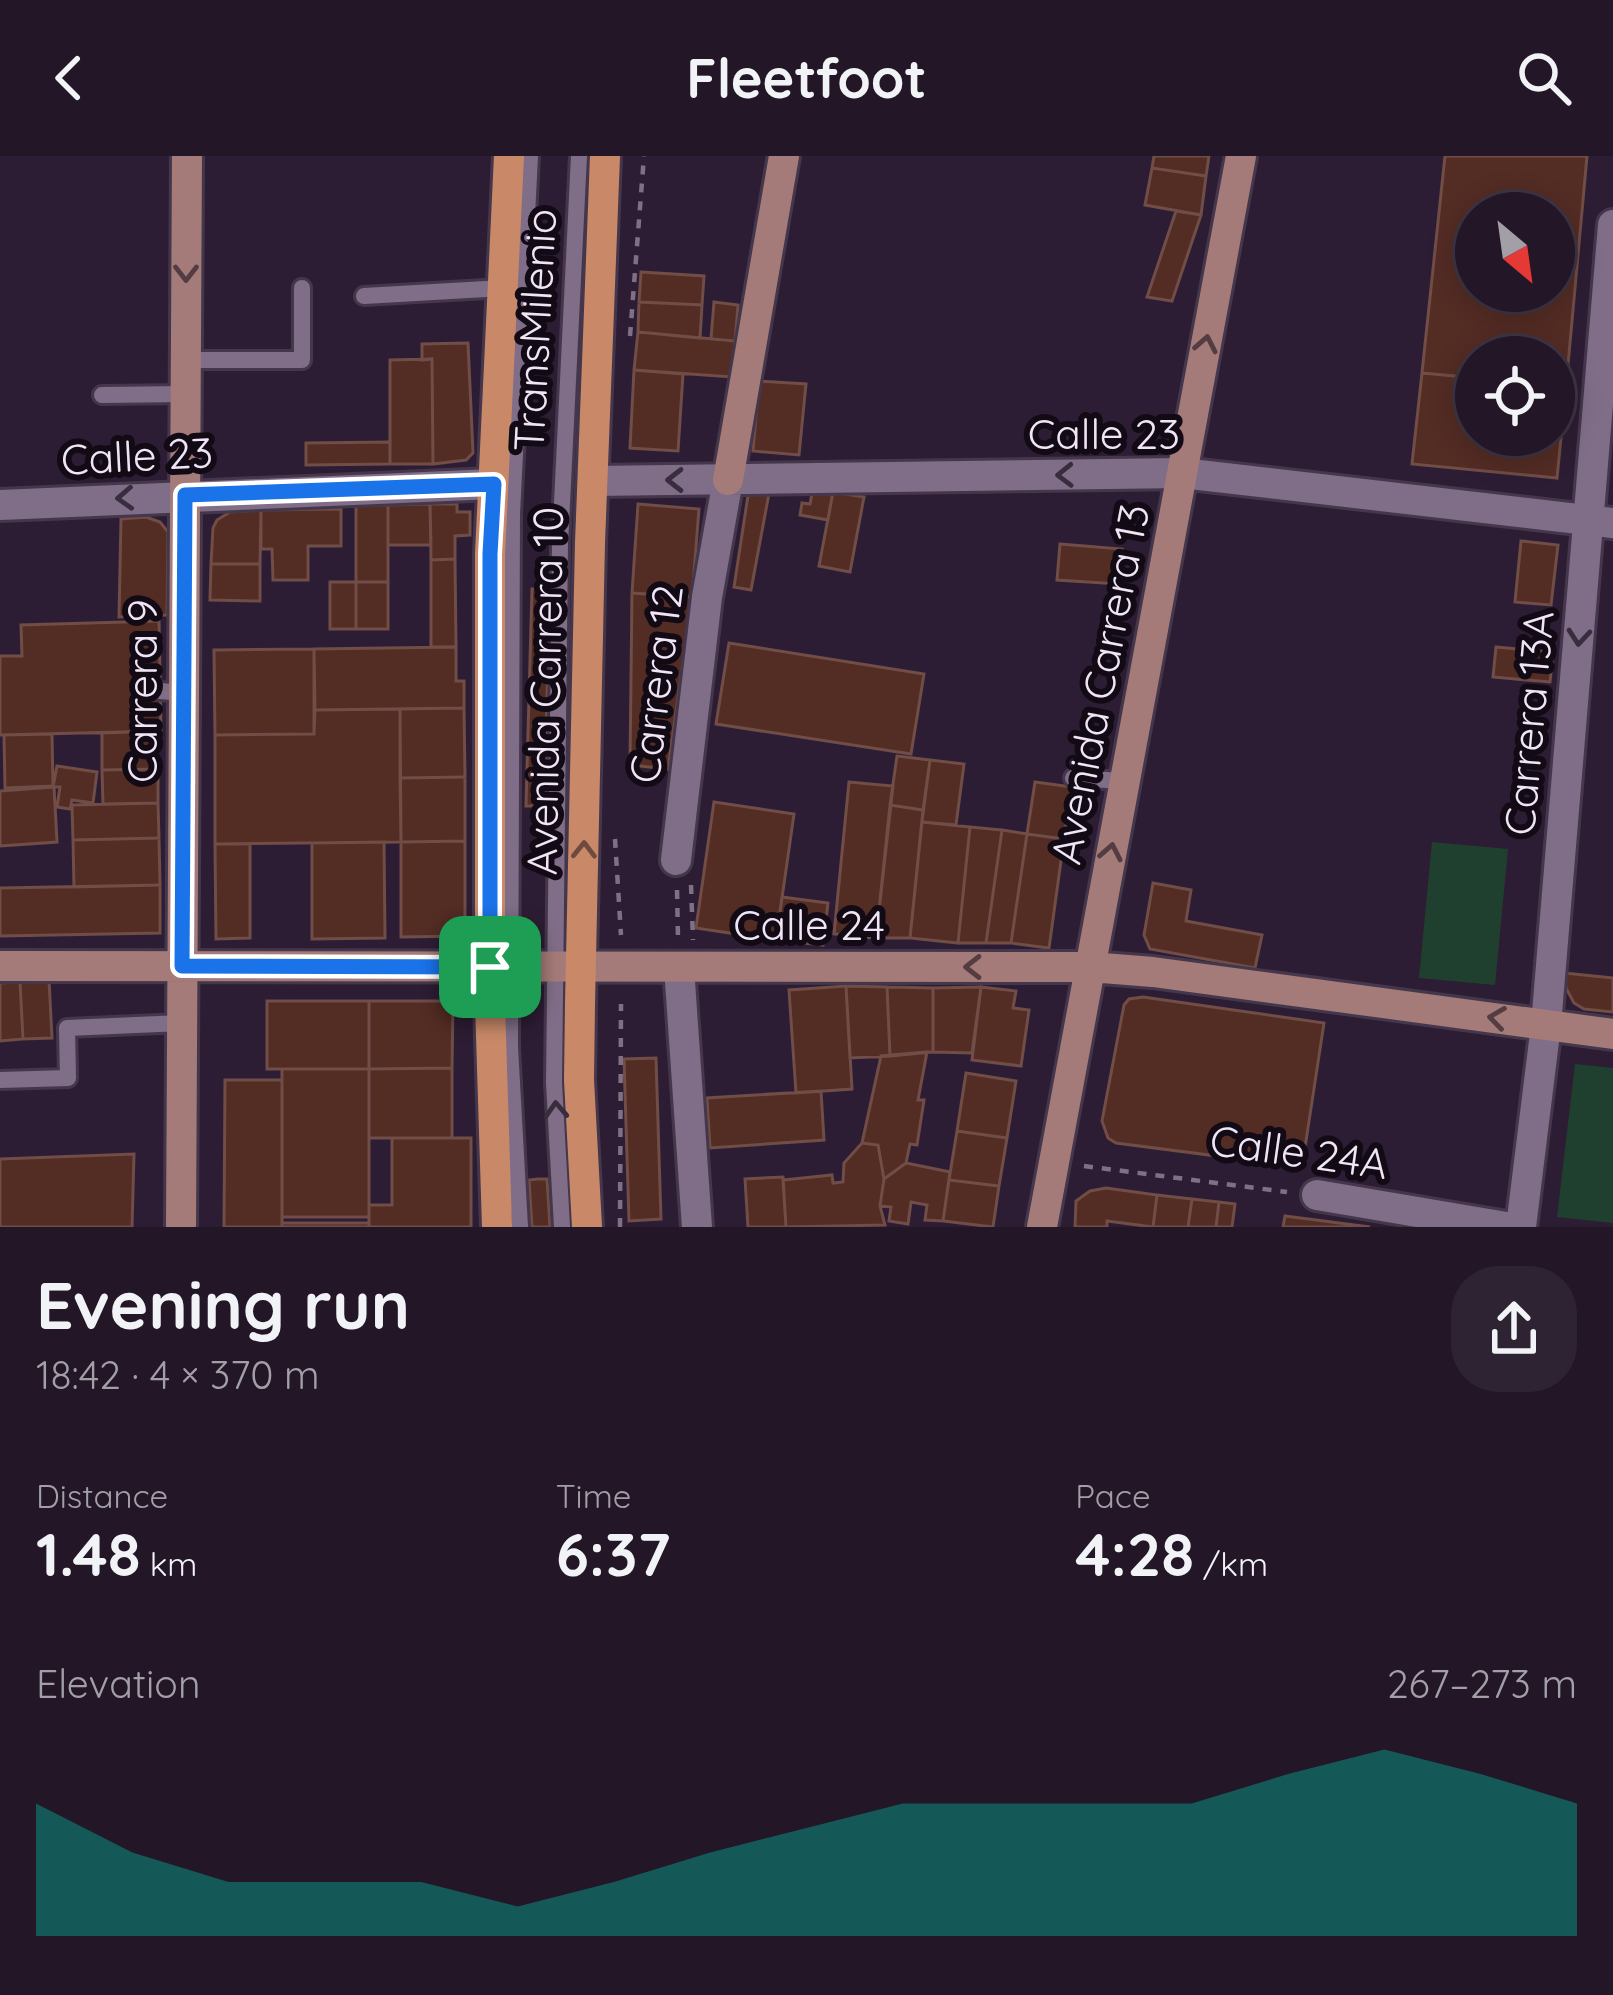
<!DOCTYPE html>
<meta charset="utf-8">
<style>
body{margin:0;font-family:Quicksand,sans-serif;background:#2e2333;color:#f1f3f6;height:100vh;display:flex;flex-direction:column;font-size:45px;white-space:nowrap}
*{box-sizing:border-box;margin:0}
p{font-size:39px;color:#a29fa7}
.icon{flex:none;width:66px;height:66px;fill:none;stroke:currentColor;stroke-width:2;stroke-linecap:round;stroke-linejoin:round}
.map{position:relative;height:1071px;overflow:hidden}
.sheet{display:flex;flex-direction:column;background:#221627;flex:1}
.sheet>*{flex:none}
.needle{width:78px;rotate:151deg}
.fabs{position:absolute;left:1455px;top:36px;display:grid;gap:24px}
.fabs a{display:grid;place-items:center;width:120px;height:120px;border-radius:50%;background:#221627;box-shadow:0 6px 30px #0003,0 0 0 3px #3f3544;font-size:60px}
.pin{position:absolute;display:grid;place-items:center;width:102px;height:102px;color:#fff;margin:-51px;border-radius:24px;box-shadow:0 6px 18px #0006}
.round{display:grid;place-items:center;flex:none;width:126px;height:126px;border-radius:48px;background:#2e2333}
.head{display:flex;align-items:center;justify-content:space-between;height:204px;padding:0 36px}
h1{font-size:66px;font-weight:800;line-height:90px}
.stats{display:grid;grid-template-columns:repeat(3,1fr);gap:18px;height:204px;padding:12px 36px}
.stats div{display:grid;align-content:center}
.stats b{font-size:60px;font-weight:800}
.stats small{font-size:33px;font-weight:400}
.stats p{font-size:33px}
.chart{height:336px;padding:24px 36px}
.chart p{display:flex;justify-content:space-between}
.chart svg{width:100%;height:216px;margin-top:12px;fill:#0f766e;opacity:.7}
header{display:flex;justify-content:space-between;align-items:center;height:156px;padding:0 36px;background:#221627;font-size:54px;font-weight:800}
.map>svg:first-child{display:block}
.green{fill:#20402f}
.building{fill:#532c24;stroke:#704d46;stroke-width:3;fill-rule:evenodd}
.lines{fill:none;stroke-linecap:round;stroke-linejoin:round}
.lane-casing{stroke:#45374b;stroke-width:22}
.street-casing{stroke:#45374b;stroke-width:36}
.secondary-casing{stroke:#45374b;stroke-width:36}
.primary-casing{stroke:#45374b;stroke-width:36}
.path{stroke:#7f7185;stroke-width:4.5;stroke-dasharray:9 9;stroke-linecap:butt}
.lane{stroke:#806d88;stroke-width:16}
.street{stroke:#806d88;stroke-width:30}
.secondary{stroke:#a47b79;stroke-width:30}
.primary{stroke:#c98969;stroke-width:30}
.oneway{stroke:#543d42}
.oneway2{stroke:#382d3d}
.oneway3{stroke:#6e4a3f}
.route-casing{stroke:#fff;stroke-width:24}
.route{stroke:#1a73e8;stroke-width:15}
.labels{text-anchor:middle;stroke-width:12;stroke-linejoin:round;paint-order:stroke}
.street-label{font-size:42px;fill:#f0e5f5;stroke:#120a15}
</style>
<header><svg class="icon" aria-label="back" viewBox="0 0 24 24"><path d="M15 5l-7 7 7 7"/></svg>Fleetfoot<svg class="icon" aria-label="search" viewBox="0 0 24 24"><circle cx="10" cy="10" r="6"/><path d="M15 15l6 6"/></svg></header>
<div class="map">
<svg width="1613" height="1071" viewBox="0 0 1613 1071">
<rect width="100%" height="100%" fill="#2d1d34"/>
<path class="green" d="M 1432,686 L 1508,693 L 1495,829 L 1419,822 Z
M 1575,908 L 1613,912 L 1613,1067 L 1557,1061 Z"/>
<path class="building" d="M 1154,0 L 1209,0 L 1206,20 L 1152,12 Z
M 1445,0 L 1587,0 L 1566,231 L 1554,230 L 1554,201 L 1476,201 L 1476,222 L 1422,217 ZM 1476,57 L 1554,57 L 1554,135 L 1476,135 Z
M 1152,12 L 1206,20 L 1201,59 L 1145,49 Z
M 1176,55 L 1201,59 L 1172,145 L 1147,141 Z
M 641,116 L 704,120 L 702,149 L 639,146 Z
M 639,146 L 702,149 L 700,182 L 638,176 Z
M 714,146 L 738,149 L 735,185 L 711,183 Z
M 638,176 L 735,185 L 732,221 L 634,214 Z
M 468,187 L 473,297 L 466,304 L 433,308 L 432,203 L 422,204 L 422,188 Z
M 432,203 L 433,308 L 390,308 L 390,204 Z
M 634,214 L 683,218 L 678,295 L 630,292 Z
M 1422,217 L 1476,222 L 1476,279 L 1554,279 L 1554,230 L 1566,231 L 1557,322 L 1412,308 Z
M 759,225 L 806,228 L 799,299 L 753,295 Z
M 390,286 L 390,308 L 306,309 L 306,287 Z
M 770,332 L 751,434 L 734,431 L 749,333 Z
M 813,332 L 833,336 L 828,364 L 800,359 L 802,347 L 810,348 Z
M 833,336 L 864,341 L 850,416 L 819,410 Z
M 430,348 L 457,348 L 457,356 L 470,356 L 470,379 L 455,380 L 455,403 L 431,404 Z
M 430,348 L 431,389 L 388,389 L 388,349 Z
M 638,348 L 699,353 L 692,441 L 632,437 Z
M 356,349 L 388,349 L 388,426 L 356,426 Z
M 341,353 L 341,390 L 308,390 L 308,424 L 273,424 L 272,393 L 261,393 L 261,354 Z
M 261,354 L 260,408 L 211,408 L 213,372 L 217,364 L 230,356 Z
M 146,361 L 160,366 L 168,376 L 167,459 L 119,461 L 121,363 Z
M 1521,385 L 1558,389 L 1551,449 L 1515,446 Z
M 1060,388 L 1122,393 L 1119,428 L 1057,424 Z
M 455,403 L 456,491 L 431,491 L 431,404 Z
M 211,408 L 260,408 L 260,445 L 210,444 Z
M 330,426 L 356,426 L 356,473 L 330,473 Z
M 356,426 L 388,426 L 388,473 L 356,473 Z
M 532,433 L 550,433 L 544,650 L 526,650 Z
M 632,437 L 692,441 L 668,613 L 630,609 Z
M 159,465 L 161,575 L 0,579 L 0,500 L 22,500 L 21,469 Z
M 729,487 L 924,518 L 911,598 L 716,568 Z
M 456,491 L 456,525 L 464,525 L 464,552 L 315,554 L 314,493 Z
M 1496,491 L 1553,496 L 1550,526 L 1493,521 Z
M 314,493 L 314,578 L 215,579 L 214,494 Z
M 464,552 L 465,621 L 400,622 L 400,553 Z
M 400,553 L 401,686 L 215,688 L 215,579 L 314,578 L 315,554 Z
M 157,575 L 158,613 L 102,614 L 102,577 Z
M 52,578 L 53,630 L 5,632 L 4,579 Z
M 897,600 L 930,604 L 923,654 L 890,649 Z
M 930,604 L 964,608 L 956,669 L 922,666 Z
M 57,610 L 97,616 L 93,647 L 72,644 L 70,653 L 57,651 L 60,631 L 53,631 Z
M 158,613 L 158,647 L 103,648 L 102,614 Z
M 465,621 L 465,685 L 401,686 L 400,622 Z
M 849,626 L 893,630 L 876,782 L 834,778 Z
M 1035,626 L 1072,631 L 1064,683 L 1027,678 Z
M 54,631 L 57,686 L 0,690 L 0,635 Z
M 714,646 L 794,658 L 776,784 L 696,772 Z
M 158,647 L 159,682 L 73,684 L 72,649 Z
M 890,649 L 923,654 L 910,782 L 876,782 Z
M 922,666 L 970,671 L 958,787 L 910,782 Z
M 970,671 L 1002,674 L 986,787 L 958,787 Z
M 1002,674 L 1027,678 L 1011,787 L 986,787 Z
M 1027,678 L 1064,683 L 1049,792 L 1011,787 Z
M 159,682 L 160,729 L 74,731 L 73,684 Z
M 465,685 L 465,780 L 401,781 L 401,686 Z
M 384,686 L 385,782 L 312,783 L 312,687 Z
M 215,688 L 250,688 L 250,782 L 216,783 Z
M 1153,727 L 1191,734 L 1186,765 L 1262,779 L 1255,812 L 1150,793 L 1144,779 Z
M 160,729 L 160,777 L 0,780 L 0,732 Z
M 782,741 L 828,747 L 823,789 L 776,784 Z
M 1564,817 L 1613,822 L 1613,856 L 1584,853 L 1574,847 L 1566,832 Z
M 49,824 L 52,882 L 23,883 L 20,826 Z
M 20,826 L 23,883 L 0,885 L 0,827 Z
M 846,830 L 887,831 L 890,900 L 850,902 Z
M 846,830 L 852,933 L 796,937 L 789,834 Z
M 887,831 L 933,832 L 933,896 L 890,900 Z
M 981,831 L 1016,835 L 1013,852 L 1029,854 L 1021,910 L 972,904 Z
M 981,831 L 972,897 L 933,896 L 933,832 Z
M 1143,841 L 1324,867 L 1302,1011 L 1116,987 L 1108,982 L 1102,965 L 1124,849 L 1129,843 Z
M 267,845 L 369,845 L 369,913 L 267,913 Z
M 369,845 L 453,845 L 452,912 L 369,913 Z
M 927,896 L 918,944 L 924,944 L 917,989 L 910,988 L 906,1007 L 884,1023 L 878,989 L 862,987 L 881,900 Z
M 656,902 L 661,1063 L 629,1065 L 624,903 Z
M 452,912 L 452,982 L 369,982 L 369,913 Z
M 282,913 L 369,913 L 369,1061 L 282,1061 Z
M 966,917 L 1016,925 L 1007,982 L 957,975 Z
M 225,924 L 282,924 L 282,1071 L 224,1071 Z
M 821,935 L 824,984 L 710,992 L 707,942 Z
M 957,975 L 1007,982 L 999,1030 L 949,1024 Z
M 392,982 L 471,982 L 471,1071 L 369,1071 L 369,1049 L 392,1049 Z
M 862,987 L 878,989 L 884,1023 L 880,1050 L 885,1069 L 786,1071 L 783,1024 L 832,1019 L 833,1027 L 843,1026 L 844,1007 Z
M 134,998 L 132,1071 L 0,1071 L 0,1003 Z
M 906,1007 L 950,1016 L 943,1065 L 925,1064 L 927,1049 L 911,1046 L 908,1068 L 889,1065 L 891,1051 L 880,1050 L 884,1023 Z
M 783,1021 L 786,1071 L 748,1071 L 745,1023 Z
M 538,1023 L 547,1023 L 550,1071 L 532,1071 L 529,1024 Z
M 949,1024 L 999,1030 L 993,1071 L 943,1065 Z
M 1106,1032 L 1157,1039 L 1153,1071 L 1107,1065 L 1107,1071 L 1075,1071 L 1076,1045 L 1090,1035 Z
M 1157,1039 L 1192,1043 L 1188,1071 L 1153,1071 Z
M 1192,1043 L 1219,1046 L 1216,1071 L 1188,1071 Z
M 1219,1046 L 1235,1048 L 1232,1071 L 1216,1071 Z
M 1285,1060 L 1370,1071 L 1283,1071 Z
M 282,1067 L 369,1067 L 369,1071 L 282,1071 Z"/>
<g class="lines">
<defs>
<path id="lane" d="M 364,140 L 503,132
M 186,204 L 302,204 L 302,132
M 102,239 L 186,238
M 160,535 L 184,537
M 1073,622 L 1124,625
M 0,924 L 68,922 L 67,872 L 182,867
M 520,1071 L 510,891 L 512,357 L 530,0
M 562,1071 L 554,927 L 560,388 L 579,0"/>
<path id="street" d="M 593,325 L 1182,317 L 1613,367
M 0,349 L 494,328
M 676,704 L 707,441 L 728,324
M 679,811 L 697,1071
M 1317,1039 L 1506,1071
M 1521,1071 L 1546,869 L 1613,69"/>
<path id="secondary" d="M 728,324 L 784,0
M 0,810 L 1090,811 L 1153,816 L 1613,878
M 181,1071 L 187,0
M 1042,1071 L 1241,0"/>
<path id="primary" d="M 497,1071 L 490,848 L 490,398 L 509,0
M 587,1071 L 579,924 L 580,848 L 590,387 L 605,0"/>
</defs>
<use href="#lane" class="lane-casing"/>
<use href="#street" class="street-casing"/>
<use href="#secondary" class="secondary-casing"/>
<use href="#primary" class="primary-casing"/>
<path class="path" d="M 630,180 L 644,0
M 615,683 L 621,779
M 691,729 L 693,784
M 677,734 L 678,782
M 1084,1010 L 1287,1036
M 620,1071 L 621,848"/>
<use href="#lane" class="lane"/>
<use href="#street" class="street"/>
<use href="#secondary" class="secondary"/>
<use href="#primary" class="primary"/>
</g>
<defs><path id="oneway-chevron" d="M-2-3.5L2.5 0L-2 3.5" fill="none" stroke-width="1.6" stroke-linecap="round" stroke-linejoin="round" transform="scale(3)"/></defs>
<g class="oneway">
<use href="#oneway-chevron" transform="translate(186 117) rotate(90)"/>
<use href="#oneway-chevron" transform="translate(1206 188) rotate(-79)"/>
<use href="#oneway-chevron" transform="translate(1111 696) rotate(-79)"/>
<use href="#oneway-chevron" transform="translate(973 811) rotate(-180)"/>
<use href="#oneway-chevron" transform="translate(1497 862) rotate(-172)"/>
</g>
<g class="oneway2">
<use href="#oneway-chevron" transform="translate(1065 319) rotate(179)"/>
<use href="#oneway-chevron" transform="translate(675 324) rotate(180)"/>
<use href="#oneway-chevron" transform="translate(125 342) rotate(177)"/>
<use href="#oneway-chevron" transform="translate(1579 481) rotate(95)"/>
<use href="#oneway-chevron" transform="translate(556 954) rotate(-93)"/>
</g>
<use class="oneway3" href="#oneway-chevron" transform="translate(584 694) rotate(-89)"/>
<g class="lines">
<defs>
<path id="route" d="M 494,328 L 490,398 L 490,811 L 182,810 L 185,339 Z"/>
</defs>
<use href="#route" class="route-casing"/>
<use href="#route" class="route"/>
</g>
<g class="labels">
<g class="street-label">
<text transform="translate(535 174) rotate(-87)" y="15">TransMilenio</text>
<text x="1104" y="293">Calle 23</text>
<text transform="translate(137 300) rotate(-3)" y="15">Calle 23</text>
<text transform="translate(656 528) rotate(-83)" y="15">Carrera 12</text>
<text transform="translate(1100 528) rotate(-79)" y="15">Avenida Carrera 13</text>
<text transform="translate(142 535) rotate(-90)" y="15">Carrera 9</text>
<text transform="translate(545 535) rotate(-89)" y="15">Avenida Carrera 10</text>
<text transform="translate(1529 567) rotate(-85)" y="15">Carrera 13A</text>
<text x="809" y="784">Calle 24</text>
<text transform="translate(1299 996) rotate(8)" y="15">Calle 24A</text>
</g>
</g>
</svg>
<div class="fabs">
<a><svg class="needle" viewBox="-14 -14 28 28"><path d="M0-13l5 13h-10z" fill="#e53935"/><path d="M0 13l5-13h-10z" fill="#a29fa7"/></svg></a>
<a><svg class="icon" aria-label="locate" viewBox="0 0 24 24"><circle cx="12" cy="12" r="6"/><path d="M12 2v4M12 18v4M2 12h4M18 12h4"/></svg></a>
</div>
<div class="pin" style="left:490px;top:811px;background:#1e9e55"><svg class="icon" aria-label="arrive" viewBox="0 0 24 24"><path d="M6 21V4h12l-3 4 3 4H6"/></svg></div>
</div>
<section class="sheet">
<div class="head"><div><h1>Evening run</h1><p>18:42 · 4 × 370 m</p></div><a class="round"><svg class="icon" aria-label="share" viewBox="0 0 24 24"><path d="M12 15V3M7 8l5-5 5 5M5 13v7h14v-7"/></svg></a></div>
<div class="stats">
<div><p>Distance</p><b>1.48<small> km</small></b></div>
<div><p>Time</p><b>6:37</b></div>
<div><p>Pace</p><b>4:28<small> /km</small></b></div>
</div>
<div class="chart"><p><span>Elevation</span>267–273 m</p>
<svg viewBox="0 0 160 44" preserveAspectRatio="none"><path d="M0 44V17L10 27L20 33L30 33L40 33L50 38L60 33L70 27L80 22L90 17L100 17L110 17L120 17L130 11L140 6L150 11L160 17V44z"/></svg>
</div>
</section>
